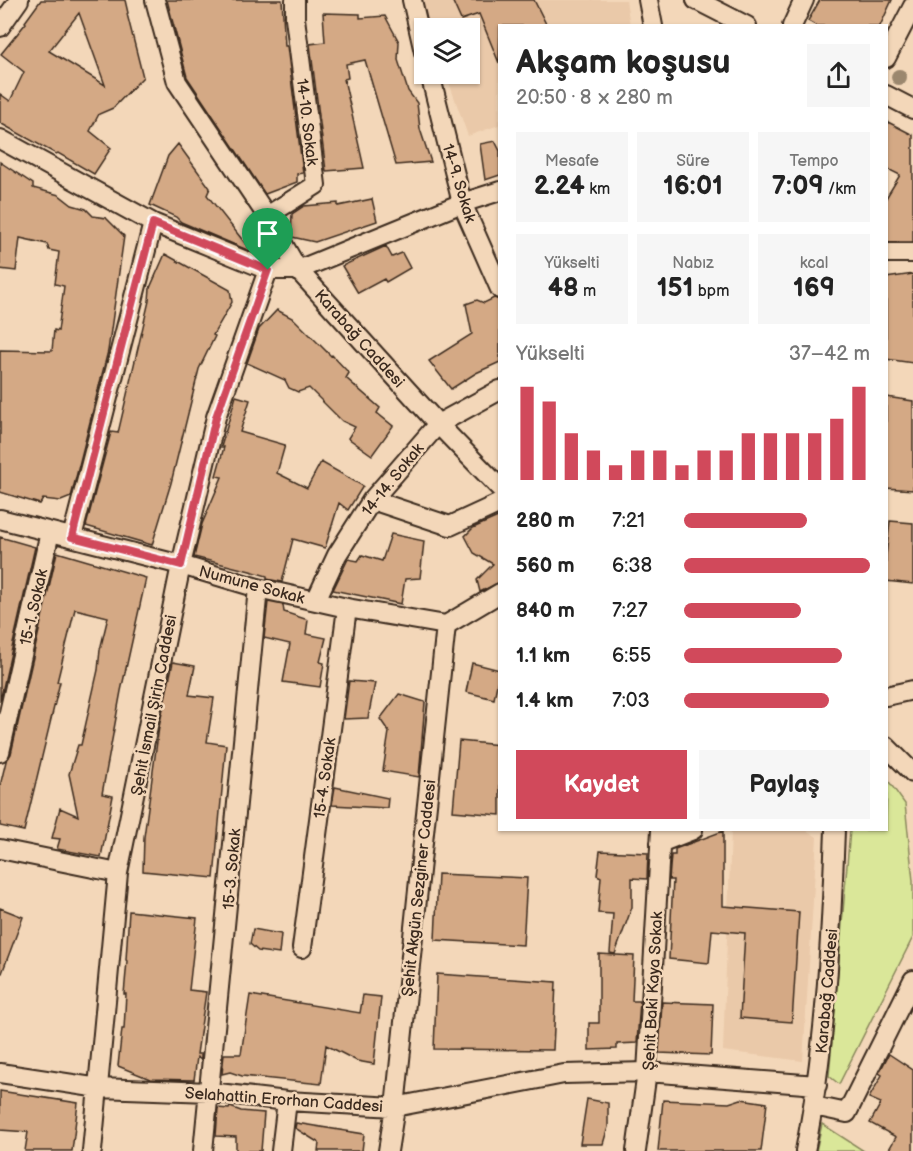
<!DOCTYPE html>
<html lang="tr">
<meta charset="utf-8">
<style>
body{margin:0;font-family:"Balsamiq Sans",sans-serif;background:#f6f6f6;color:#222;height:100vh;display:flex;flex-direction:column;font-size:22px;white-space:nowrap}
*{box-sizing:border-box;margin:0}
p{font-size:20px;color:#767676}
.icon{flex:none;width:33px;height:33px;fill:none;stroke:currentColor;stroke-width:2;stroke-linecap:round;stroke-linejoin:round}
.map{position:relative;flex:1;overflow:hidden}
.sheet{position:absolute;left:498px;top:24px;width:390px;height:807px;display:flex;flex-direction:column;background:#fff;border-radius:0px;box-shadow:0 2px 4px #0004}
.sheet>*{flex:none}
.tools{position:absolute;left:414px;top:18px;display:grid;gap:12px}
.tools a{display:grid;place-items:center;width:66px;height:66px;border-radius:0px;background:#fff;box-shadow:0 2px 4px #0004;font-size:30px}
.pin{position:absolute;display:grid;place-items:center;width:51px;height:51px;color:#fff;margin:-62px -26px;border-radius:50% 50% 50% 0;rotate:-45deg;box-shadow:0 0 6px #0007}
.pin .icon{rotate:45deg}
.round{display:grid;place-items:center;flex:none;width:63px;height:63px;border-radius:0px;background:#f6f6f6}
.head{display:flex;align-items:center;justify-content:space-between;height:102px;padding:0 18px}
h1{font-size:33px;font-weight:700;line-height:45px}
.figures{display:grid;grid-template-columns:repeat(3,1fr);gap:9px;height:102px;padding:6px 18px}
.figures div{display:grid;align-content:center;border-radius:0px;background:#f6f6f6;text-align:center}
.figures b{font-size:26px;font-weight:700}
.figures small{font-size:16px;font-weight:400}
.figures p{font-size:16px}
.chart{height:168px;padding:12px 18px}
.chart p{display:flex;justify-content:space-between}
.chart svg{width:100%;height:108px;margin-top:6px;stroke:#d1495b;stroke-width:6}
.button{display:flex;gap:12px;margin-top:auto;padding:12px 18px}
.button a{flex:1;height:69px;border-radius:0px;background:#d1495b;color:#fff;font-size:24px;font-weight:700;line-height:69px;text-align:center}
.button a+a{background:#f6f6f6;color:#222}
ul{padding:0 18px;list-style:none;font-size:20px}
li{display:grid;grid-template-columns:96px 72px 1fr;align-items:center;height:45px}
li i{height:15px;border-radius:8px;background:#d1495b}
.map>svg:first-child{display:block}
.built{fill:#eac9a9}
.green{fill:#dae799;stroke:#8a885c;stroke-width:1.5}
.building{fill:#d4a985;stroke:#3b2a1e;stroke-width:1.5;fill-rule:evenodd}
.lines{fill:none;stroke-linecap:round;stroke-linejoin:round}
.street-casing{stroke:#3b2a1e;stroke-width:22}
.street{stroke:#f3d7b9;stroke-width:18}
.tree{fill:#9b876e}
.route-casing{stroke:#fff;stroke-width:12}
.route{stroke:#d1495b;stroke-width:8}
.labels{text-anchor:middle;stroke-width:5;stroke-linejoin:round;paint-order:stroke}
.street-label{font-size:16px;fill:#3b2a1e;stroke:#f3d7b9}
</style>
<div class="map">
<svg width="913" height="1151" viewBox="0 0 913 1151">
<rect width="100%" height="100%" fill="#f3d7b9"/>
<filter id="ink" filterUnits="userSpaceOnUse"><feTurbulence type="fractalNoise" baseFrequency=".0167" numOctaves="2"/><feDisplacementMap in="SourceGraphic" scale="12" xChannelSelector="R" yChannelSelector="G"/><feConvolveMatrix kernelMatrix="1 2 1 2 8 2 1 2 1" color-interpolation-filters="sRGB"/></filter>
<g filter="url(#ink)">
<path class="built" d="M 420,0 L 626,0 L 630,25 L 500,26 L 499,125 L 468,136 L 446,74 L 470,74 L 470,28 L 430,28 Z
M 731,830 L 806,830 L 817,837 L 803,1061 L 723,1051 Z"/>
<path class="green" d="M 887,779 L 905,804 L 913,881 L 913,937 L 839,1084 L 829,1076 L 850,830 L 886,830 Z
M 822,1124 L 864,1151 L 816,1151 Z"/>
<path class="building" d="M 41,0 L 125,0 L 128,13 L 127,14 L 143,77 L 113,108 L 99,114 L 90,131 L 111,148 L 94,174 L 58,153 L 56,154 L 0,123 L 0,94 L 10,101 L 24,72 L 1,54 L 26,23 L 25,22 ZM 79,13 L 105,85 L 49,51 Z
M 167,0 L 282,0 L 285,46 L 287,46 L 303,173 L 297,174 L 297,182 L 265,194 L 187,77 Z
M 452,0 L 534,0 L 547,26 L 500,26 L 499,63 L 479,14 L 461,20 Z
M 820,0 L 892,0 L 880,26 L 817,26 L 808,21 Z
M 323,13 L 360,14 L 360,18 L 385,16 L 399,42 L 398,60 L 408,91 L 417,103 L 420,129 L 431,162 L 396,165 L 365,60 L 346,64 L 348,78 L 344,79 L 364,168 L 326,171 L 310,44 L 325,42 Z
M 886,121 L 913,135 L 913,242 L 886,242 L 886,198 L 900,175 L 886,168 Z
M 495,141 L 500,151 L 500,175 L 485,180 L 480,144 Z
M 178,144 L 210,188 L 207,195 L 252,252 L 181,222 L 176,217 L 150,205 L 168,156 Z
M 0,162 L 33,184 L 33,188 L 59,195 L 72,205 L 86,209 L 93,216 L 106,218 L 124,236 L 108,351 L 71,497 L 61,501 L 43,499 L 40,504 L 0,492 L 0,350 L 52,351 L 54,330 L 58,331 L 64,286 L 55,284 L 59,252 L 49,250 L 47,244 L 20,238 L 16,271 L 0,269 Z
M 372,199 L 377,221 L 315,242 L 292,237 L 291,235 L 292,214 L 304,206 L 338,203 L 338,206 Z
M 386,246 L 392,257 L 402,253 L 410,268 L 386,282 L 384,279 L 358,293 L 342,266 Z
M 165,254 L 230,290 L 232,302 L 213,335 L 215,336 L 199,369 L 171,483 L 152,545 L 86,526 L 111,432 L 118,433 L 149,301 L 150,288 Z
M 913,274 L 913,363 L 886,359 L 886,278 Z
M 494,298 L 500,300 L 500,362 L 476,373 L 451,389 L 429,361 L 472,334 L 466,304 L 477,300 L 484,303 Z
M 277,310 L 294,319 L 331,356 L 332,355 L 349,373 L 346,378 L 380,408 L 377,413 L 393,426 L 372,455 L 348,438 L 355,427 L 342,421 L 309,388 L 298,392 L 289,388 L 285,380 L 247,363 L 259,329 Z
M 236,396 L 250,400 L 240,432 L 285,445 L 277,473 L 307,488 L 321,462 L 363,486 L 348,510 L 339,503 L 325,548 L 293,539 L 282,582 L 267,579 L 267,576 L 250,571 L 194,557 L 202,524 L 222,477 L 216,476 L 224,447 L 221,447 Z
M 886,397 L 913,401 L 913,490 L 886,488 Z
M 500,516 L 500,582 L 480,592 L 477,580 L 493,564 L 474,553 L 465,536 L 473,528 Z
M 890,521 L 913,523 L 913,584 L 886,581 L 886,556 Z
M 391,534 L 424,541 L 420,578 L 405,579 L 401,604 L 333,590 L 348,559 L 358,561 L 362,555 L 382,561 Z
M 0,537 L 35,547 L 0,701 Z
M 57,552 L 146,578 L 121,691 L 102,794 L 113,796 L 101,857 L 57,849 L 60,839 L 52,838 L 60,808 L 78,816 L 69,774 L 78,745 L 81,745 L 98,670 L 100,650 L 108,617 L 75,609 L 57,682 L 60,682 L 24,831 L 0,826 L 0,786 L 6,761 L 11,754 Z
M 268,602 L 283,605 L 284,612 L 308,620 L 306,634 L 326,638 L 320,662 L 324,663 L 320,687 L 283,682 L 290,644 L 264,638 Z
M 173,662 L 195,666 L 189,695 L 214,698 L 207,742 L 226,745 L 214,878 L 143,871 L 144,837 L 159,727 Z
M 472,663 L 500,670 L 494,699 L 466,692 Z
M 349,681 L 375,683 L 368,718 L 344,719 Z
M 399,694 L 425,702 L 419,777 L 383,771 L 389,732 L 380,719 Z
M 459,741 L 500,745 L 500,815 L 453,811 Z
M 335,787 L 388,798 L 387,808 L 332,805 Z
M 723,831 L 723,906 L 799,912 L 792,1022 L 740,1018 L 745,933 L 712,930 L 709,963 L 669,959 L 673,880 L 669,880 L 671,855 L 675,855 L 675,849 Z
M 600,851 L 648,853 L 647,879 L 632,878 L 632,907 L 615,954 L 610,953 L 613,914 L 598,913 L 601,877 L 597,875 Z
M 438,874 L 527,878 L 523,945 L 435,940 Z
M 0,908 L 23,917 L 2,973 L 0,973 Z
M 129,911 L 197,918 L 189,990 L 206,992 L 197,1054 L 201,1054 L 201,1060 L 197,1057 L 194,1080 L 150,1079 L 118,1066 L 122,1029 L 124,1029 L 126,994 L 124,994 L 127,961 L 126,960 Z
M 253,929 L 281,934 L 279,954 L 258,951 L 250,944 Z
M 599,954 L 634,956 L 632,1001 L 640,1001 L 637,1043 L 617,1044 L 617,1049 L 589,1050 L 589,1023 L 599,1023 Z
M 437,974 L 556,982 L 553,1050 L 434,1049 Z
M 250,995 L 360,1013 L 363,995 L 381,997 L 374,1064 L 357,1061 L 326,1045 L 321,1084 L 242,1076 L 230,1072 L 222,1074 L 224,1054 L 241,1054 Z
M 662,1002 L 713,1004 L 711,1055 L 659,1053 Z
M 889,1054 L 913,1070 L 913,1151 L 888,1151 L 896,1137 L 870,1123 L 881,1103 L 869,1098 L 882,1075 L 879,1073 Z
M 0,1091 L 78,1103 L 72,1151 L 25,1151 L 28,1132 L 0,1130 Z
M 587,1099 L 608,1103 L 608,1127 L 603,1144 L 580,1144 Z
M 741,1099 L 767,1103 L 761,1151 L 658,1151 L 663,1100 L 729,1103 Z
M 230,1107 L 241,1111 L 264,1113 L 261,1151 L 236,1151 L 236,1137 L 216,1136 L 218,1108 L 229,1109 Z
M 296,1123 L 364,1134 L 362,1151 L 318,1151 L 319,1143 L 295,1128 Z"/>
<g class="lines">
<defs>
<path id="street" d="M 155,0 L 177,82 L 267,216 L 298,270 L 462,203 L 500,191
M 412,0 L 424,52
M 648,0 L 653,26
M 696,0 L 747,26
M 792,26 L 804,0
M 0,27 L 19,0
M 886,58 L 913,6
M 430,74 L 462,203 L 500,289
M 886,95 L 913,109
M 0,139 L 153,223 L 268,270 L 298,270 L 438,424 L 500,488
M 267,216 L 316,185 L 295,18 L 295,0
M 886,253 L 913,253
M 372,500 L 450,526 L 500,503
M 0,519 L 181,565 L 258,588 L 347,608 L 446,625 L 500,593
M 72,537 L 153,223
M 316,600 L 337,555 L 372,500 L 438,424 L 500,390
M 886,696 L 913,690
M 886,746 L 913,773
M 0,752 L 50,532
M 660,843 L 693,830
M 0,849 L 118,873
M 302,948 L 347,608
M 0,1073 L 99,1088 L 210,1092 L 287,1101 L 395,1107 L 564,1074 L 647,1072 L 817,1085
M 814,1106 L 847,1113 L 913,980
M 92,1151 L 118,873 L 181,565 L 216,417 L 268,270
M 203,1151 L 258,588
M 281,1151 L 287,1101
M 388,1151 L 395,1107 L 446,625
M 636,1151 L 647,1072 L 661,830
M 805,1151 C 826,1045 831,937 835,830"/>
</defs>
<use href="#street" class="street-casing"/>
<use href="#street" class="street"/>
</g>
<circle class="tree" cx="899" cy="77" r="8"/>
</g>
<g class="lines" filter="url(#ink)">
<defs>
<path id="route" d="M 153,223 L 268,270 L 216,417 L 181,565 L 72,537 Z"/>
</defs>
<use href="#route" class="route-casing"/>
<use href="#route" class="route"/>
</g>
<g class="labels">
<g class="street-label">
<text transform="translate(308 122) rotate(83)" y="6">14-10. Sokak</text>
<text transform="translate(460 183) rotate(73)" y="6">14-9. Sokak</text>
<text transform="translate(360 338) rotate(48)" y="6">Karabağ Caddesi</text>
<text transform="translate(392 479) rotate(-51)" y="6">14-14. Sokak</text>
<text transform="translate(252 584) rotate(15)" y="6">Numune Sokak</text>
<text transform="translate(33 607) rotate(-77)" y="6">15-1. Sokak</text>
<text transform="translate(153 705) rotate(-79)" y="6">Şehit İsmail Şirin Caddesi</text>
<text transform="translate(324 778) rotate(-82)" y="6">15-4. Sokak</text>
<text transform="translate(231 869) rotate(-85)" y="6">15-3. Sokak</text>
<text transform="translate(418 888) rotate(-84)" y="6">Şehit Akgün Sezginer Caddesi</text>
<text transform="translate(652 991) rotate(-87)" y="6">Şehit Baki Kaya Sokak</text>
<text transform="translate(826 991) rotate(-85)" y="6">Karabağ Caddesi</text>
<text transform="translate(284 1099) rotate(4)" y="6">Selahattin Erorhan Caddesi</text>
</g>
</g>
</svg>
<div class="tools">
<a><svg class="icon" aria-label="layers" viewBox="0 0 24 24"><path d="M12 4l9 5-9 5-9-5zM3 14l9 5 9-5"/></svg></a>
</div>
<div class="pin" style="left:268px;top:270px;background:#1e9e55"><svg class="icon" aria-label="arrive" viewBox="0 0 24 24"><path d="M6 21V4h12l-3 4 3 4H6"/></svg></div>
<section class="sheet">
<div class="head"><div><h1>Akşam koşusu</h1><p>20:50 · 8 × 280 m</p></div><a class="round"><svg class="icon" aria-label="share" viewBox="0 0 24 24"><path d="M12 15V3M7 8l5-5 5 5M5 13v7h14v-7"/></svg></a></div>
<div class="figures">
<div><p>Mesafe</p><b>2.24<small> km</small></b></div>
<div><p>Süre</p><b>16:01</b></div>
<div><p>Tempo</p><b>7:09<small> /km</small></b></div>
</div>
<div class="figures">
<div><p>Yükselti</p><b>48<small> m</small></b></div>
<div><p>Nabız</p><b>151<small> bpm</small></b></div>
<div><p>kcal</p><b>169</b></div>
</div>
<div class="chart"><p><span>Yükselti</span>37–42 m</p>
<svg viewBox="0 0 160 44" preserveAspectRatio="none"><path d="M5 44V6M15 44V12M25 44V25M35 44V32M45 44V38M55 44V32M65 44V32M75 44V38M85 44V32M95 44V32M105 44V25M115 44V25M125 44V25M135 44V25M145 44V19M155 44V6"/></svg>
</div>
<ul>
<li><b>280 m</b>7:21<i style="width:66%"></i></li>
<li><b>560 m</b>6:38<i style="width:100%"></i></li>
<li><b>840 m</b>7:27<i style="width:63%"></i></li>
<li><b>1.1 km</b>6:55<i style="width:85%"></i></li>
<li><b>1.4 km</b>7:03<i style="width:78%"></i></li>
</ul>
<div class="button"><a>Kaydet</a><a>Paylaş</a></div>
</section>
</div>
